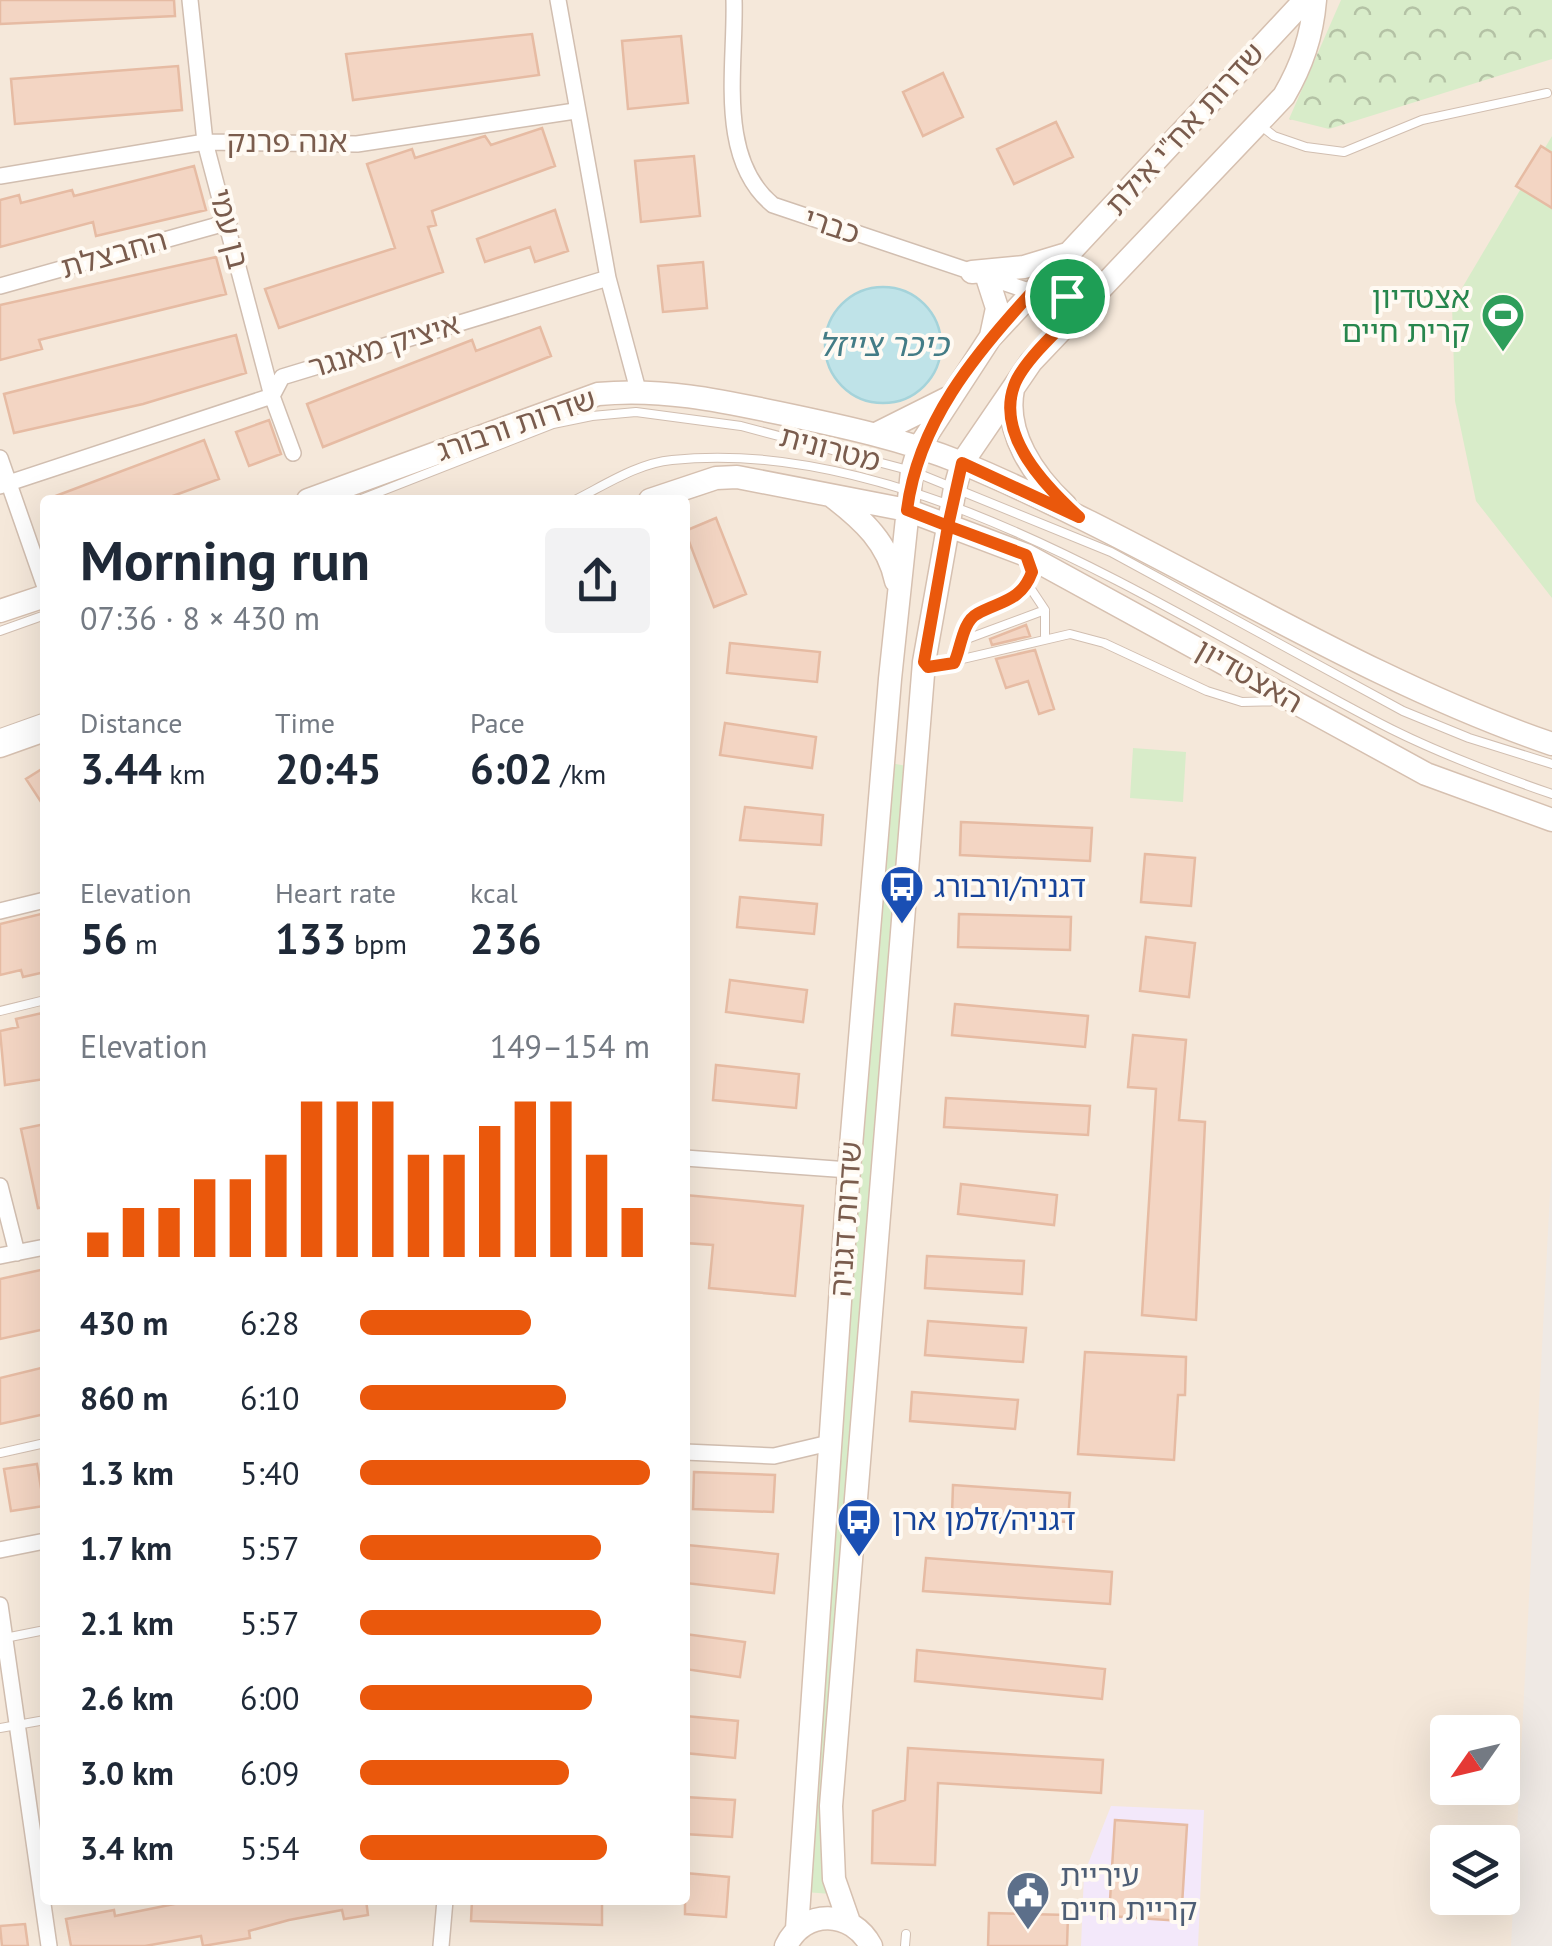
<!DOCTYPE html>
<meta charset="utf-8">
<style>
body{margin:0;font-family:"PT Sans","Noto Sans Hebrew",sans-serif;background:#f2f2f3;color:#1f2937;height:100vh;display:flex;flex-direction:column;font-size:38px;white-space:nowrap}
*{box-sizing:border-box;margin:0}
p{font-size:32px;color:#747a83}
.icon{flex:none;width:55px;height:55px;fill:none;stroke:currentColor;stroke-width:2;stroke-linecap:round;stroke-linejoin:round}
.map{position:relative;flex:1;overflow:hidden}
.side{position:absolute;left:40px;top:495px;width:650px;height:1410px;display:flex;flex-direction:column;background:#fff;border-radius:10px;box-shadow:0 10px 40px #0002}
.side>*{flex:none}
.needle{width:65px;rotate:236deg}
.fabs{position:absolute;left:1430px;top:1715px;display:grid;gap:20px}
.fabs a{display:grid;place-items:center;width:90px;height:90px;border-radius:10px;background:#fff;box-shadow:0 10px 40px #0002;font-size:50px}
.pin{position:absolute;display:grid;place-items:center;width:85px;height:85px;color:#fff;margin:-42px;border:5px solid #fff;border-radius:50%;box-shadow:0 2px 10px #0007}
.round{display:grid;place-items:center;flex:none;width:105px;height:105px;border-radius:10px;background:#f2f2f3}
.head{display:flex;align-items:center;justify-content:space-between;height:170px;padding:0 40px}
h1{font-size:55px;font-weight:700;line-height:75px}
.figures{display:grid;grid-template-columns:repeat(3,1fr);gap:15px;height:170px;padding:10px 40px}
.figures div{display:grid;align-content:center}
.figures b{font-size:42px;font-weight:700}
.figures small{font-size:28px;font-weight:400}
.figures p{font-size:28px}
.chart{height:280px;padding:20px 40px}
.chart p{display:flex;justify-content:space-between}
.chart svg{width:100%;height:180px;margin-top:10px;stroke:#ea580c;stroke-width:6}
ul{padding:0 40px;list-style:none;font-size:32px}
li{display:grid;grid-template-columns:160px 120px 1fr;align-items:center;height:75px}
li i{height:25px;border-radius:12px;background:#ea580c}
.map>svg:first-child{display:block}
.residential{fill:#f5e8da;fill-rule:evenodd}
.industrial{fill:#efe9e4}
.education{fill:#f3e8fa}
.forest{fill:url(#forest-crowns)}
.green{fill:#d8ecc9}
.water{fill:#bfe3e8;stroke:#a5d3da;stroke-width:2.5}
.building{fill:#f3d5c3;stroke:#e6bba3;stroke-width:2.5}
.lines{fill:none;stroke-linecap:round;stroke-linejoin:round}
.lane-casing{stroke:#d1beb0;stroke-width:10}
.street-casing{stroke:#d1beb0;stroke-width:18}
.secondary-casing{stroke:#d6c0b0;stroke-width:25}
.lane{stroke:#fff;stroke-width:8}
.street{stroke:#fff;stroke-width:15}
.secondary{stroke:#fff;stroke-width:22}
.route-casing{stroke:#fff;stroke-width:20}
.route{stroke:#ea580c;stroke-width:12}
.labels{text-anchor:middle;stroke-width:8;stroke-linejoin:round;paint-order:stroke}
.street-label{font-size:30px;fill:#7a5c4d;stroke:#fffaf3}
.leisure-label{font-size:30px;fill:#27864d;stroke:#fffaf3;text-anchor:end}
.transit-label{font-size:30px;fill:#164399;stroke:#fffaf3;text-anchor:start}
.service-label{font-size:30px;fill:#4e5e75;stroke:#fffaf3;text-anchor:start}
.water-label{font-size:32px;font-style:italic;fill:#437c86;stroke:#fffaf3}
</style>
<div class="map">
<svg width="1552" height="1946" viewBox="0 0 1552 1946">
<defs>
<pattern id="forest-crowns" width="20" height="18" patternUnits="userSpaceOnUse" patternTransform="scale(2.5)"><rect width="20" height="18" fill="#d8ecc9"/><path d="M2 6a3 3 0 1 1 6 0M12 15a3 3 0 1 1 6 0" fill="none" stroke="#b4c2a5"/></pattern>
</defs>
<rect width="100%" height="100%" fill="#fdf6ec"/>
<path class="residential" d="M 0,0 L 1552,0 L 1552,1946 L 0,1946 ZM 45,500 L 685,500 L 685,1900 L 45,1900 ZM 1448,1732 L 1502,1732 L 1502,1788 L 1448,1788 ZM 1448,1842 L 1502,1842 L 1502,1898 L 1448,1898 Z"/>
<path class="industrial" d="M 1552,1154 L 1552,1946 L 1511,1946 Z"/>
<path class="education" d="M 1111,1806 L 1204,1810 L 1198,1946 L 1081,1946 L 1084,1874 Z"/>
<path class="forest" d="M 1341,0 L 1552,0 L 1552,59 L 1329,129 L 1289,119 Z"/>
<path class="green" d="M 1552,136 L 1552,598 L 1476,501 L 1455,401 L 1452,305 Z
M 1133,748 L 1186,752 L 1183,802 L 1130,798 Z
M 885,762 L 912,767 L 831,1894 L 805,1892 Z"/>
<path class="water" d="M825 345a58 58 0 1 1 116 0a58 58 0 1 1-116 0Z"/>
<path class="building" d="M 0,0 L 174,0 L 175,16 L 0,24 Z
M 532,34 L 539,75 L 353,100 L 346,54 Z
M 681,36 L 688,103 L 628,109 L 622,41 Z
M 178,66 L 182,110 L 15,124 L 11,79 Z
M 943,73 L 963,117 L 923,136 L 903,92 Z
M 1056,122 L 1073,157 L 1014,184 L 997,149 Z
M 542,128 L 555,166 L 432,211 L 436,225 L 428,227 L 443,272 L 279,328 L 265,289 L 395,248 L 367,164 L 412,149 L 415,158 L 485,136 L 491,145 Z
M 1541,146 L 1552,153 L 1552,208 L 1516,186 Z
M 694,156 L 700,216 L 641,222 L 635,161 Z
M 194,166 L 206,210 L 96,236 L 93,222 L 0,247 L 0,200 L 19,195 L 21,203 L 72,190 L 74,196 Z
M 555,210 L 568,251 L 535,262 L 530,247 L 485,262 L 477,239 Z
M 216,257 L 226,294 L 39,340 L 42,349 L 0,360 L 0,305 Z
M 703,262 L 707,308 L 663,312 L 658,266 Z
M 540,327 L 551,356 L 323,447 L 307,404 L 472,340 L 476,351 Z
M 236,335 L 246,373 L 143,404 L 14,433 L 4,394 Z
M 269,420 L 281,454 L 249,466 L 236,432 Z
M 204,440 L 219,479 L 162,500 L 45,500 Z
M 716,518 L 746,594 L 714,607 L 685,531 Z
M 1026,625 L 1030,636 L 992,645 L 990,639 Z
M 730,643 L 820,652 L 817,682 L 727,673 Z
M 1035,650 L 1054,709 L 1039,714 L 1028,681 L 1006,688 L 996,659 Z
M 725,723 L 816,737 L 812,768 L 720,755 Z
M 45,767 L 45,808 L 26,779 Z
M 745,807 L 823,815 L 821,845 L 740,840 Z
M 961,822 L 1092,828 L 1090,861 L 960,855 Z
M 1145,854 L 1195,858 L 1191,906 L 1141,902 Z
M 740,897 L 817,904 L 814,934 L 737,927 Z
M 45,913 L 45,972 L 23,977 L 21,970 L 0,975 L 0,924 Z
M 959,914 L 1071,917 L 1070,950 L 958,947 Z
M 1146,937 L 1195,943 L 1189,997 L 1140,991 Z
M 730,980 L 807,990 L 803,1022 L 726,1012 Z
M 955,1004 L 1088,1016 L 1085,1047 L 952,1035 Z
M 42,1013 L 45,1079 L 5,1085 L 0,1031 L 18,1027 L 16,1019 Z
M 1133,1035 L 1186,1040 L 1179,1120 L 1205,1122 L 1196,1320 L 1142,1315 L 1156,1089 L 1128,1087 Z
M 716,1065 L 799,1074 L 796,1108 L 713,1100 Z
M 946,1098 L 1090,1106 L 1088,1135 L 944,1127 Z
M 45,1124 L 45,1207 L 38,1208 L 21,1129 Z
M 961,1184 L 1057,1195 L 1054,1225 L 958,1214 Z
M 685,1195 L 803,1206 L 795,1296 L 709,1288 L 713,1245 L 685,1243 Z
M 927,1256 L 1024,1261 L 1022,1294 L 925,1288 Z
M 45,1269 L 45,1329 L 0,1339 L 0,1279 Z
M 928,1321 L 1026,1328 L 1023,1362 L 925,1355 Z
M 1085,1352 L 1186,1357 L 1185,1395 L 1178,1395 L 1174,1460 L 1078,1454 Z
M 45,1367 L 45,1414 L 0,1424 L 0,1378 Z
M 912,1392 L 1018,1400 L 1015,1429 L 910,1421 Z
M 37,1464 L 44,1506 L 11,1511 L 4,1469 Z
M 694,1472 L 775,1475 L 773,1512 L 693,1509 Z
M 953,1485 L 1070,1493 L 1068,1522 L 952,1515 Z
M 687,1545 L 778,1554 L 774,1593 L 685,1583 Z
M 926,1558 L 1112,1572 L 1110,1604 L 923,1591 Z
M 685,1634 L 745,1642 L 740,1677 L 685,1669 Z
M 917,1650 L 1105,1669 L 1102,1699 L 915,1681 Z
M 685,1716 L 738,1721 L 735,1758 L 685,1753 Z
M 908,1748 L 1103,1760 L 1101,1793 L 938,1783 L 935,1865 L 872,1863 L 873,1811 L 905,1800 Z
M 685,1797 L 735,1800 L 732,1837 L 685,1834 Z
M 1115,1820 L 1187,1825 L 1181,1921 L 1109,1916 Z
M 685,1873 L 729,1877 L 726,1917 L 685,1914 Z
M 194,1900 L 366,1900 L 368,1915 L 344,1919 L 342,1910 L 289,1920 L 249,1931 L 250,1938 L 203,1946 L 201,1936 L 145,1946 L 71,1946 L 66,1919 L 114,1910 L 115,1916 Z
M 472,1900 L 602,1900 L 602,1925 L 471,1921 Z
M 989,1913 L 1068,1915 L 1067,1946 L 988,1946 Z
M 25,1924 L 28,1946 L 2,1946 L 0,1926 Z"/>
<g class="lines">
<defs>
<path id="lane" d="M 1260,125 L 1274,136 L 1306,147 L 1344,152 L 1422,120 L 1547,93
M 359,500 L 553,424 L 592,416 L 636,412 L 741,426 L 912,471 L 1111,552 L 1403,711 L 1469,738 L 1552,764
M 575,500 C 605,485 638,463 672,460 C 916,434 1182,623 1391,729 C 1443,755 1497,775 1552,794
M 1027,583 L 1045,610 L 1045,636
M 0,631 L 45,615
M 964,640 L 1045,610
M 954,663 C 960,650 962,630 971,620 C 987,601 1030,606 1032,565
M 928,667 L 1070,634 L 1104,643 L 1207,691 L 1242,702 L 1280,701
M 0,733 L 45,717
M 0,1011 L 45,1000
M 0,1453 L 45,1443
M 5,1638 L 45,1630
M 0,1728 L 45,1720
M 905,1946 L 906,1934"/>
<path id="street" d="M 190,0 L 205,142 L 272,396 L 293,453
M 558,0 L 608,278 L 638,390
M 734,0 C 736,66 716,158 773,205 L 1032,292 L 1067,296 L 1096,290
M 0,176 L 205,142 L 357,144 L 575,111
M 0,286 L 229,222
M 0,458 L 45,587
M 0,486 L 272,396 L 282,377 L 608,278
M 0,911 L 45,900
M 685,1158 L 849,1170
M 0,1186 L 17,1253
M 0,1256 L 45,1247
M 685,1452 L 774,1456 L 829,1443
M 0,1550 L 45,1541
M 0,1605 L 49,1946
M 441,1946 L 445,1900"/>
<path id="secondary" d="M 972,272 L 1024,267 L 1067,254
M 987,277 L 997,308 L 991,336
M 1013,389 C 1004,433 1034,476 1065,505
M 876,434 L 946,399
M 833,497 C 863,520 888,543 896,581
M 308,500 L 598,394 C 660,388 718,400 779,413 C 841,426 903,439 962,463 C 1163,547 1345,673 1552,744
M 650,500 L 716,478 L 737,477 L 907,510 L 1026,555 L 1426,774 L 1552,820
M 0,611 L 45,596
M 0,746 L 45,730
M 849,1922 L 834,1879 L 831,1806 L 924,662 L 955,488 L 962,463 L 1031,362 L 1284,96 C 1302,65 1312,36 1315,0
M 797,1929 L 849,1170 L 890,679 L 912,471 L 919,447 L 990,338 L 1305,0
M 786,1946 C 804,1908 852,1910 871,1946"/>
</defs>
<use href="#lane" class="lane-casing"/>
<use href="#street" class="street-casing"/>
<use href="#secondary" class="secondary-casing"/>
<use href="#lane" class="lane"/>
<use href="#street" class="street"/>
<use href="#secondary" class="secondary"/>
</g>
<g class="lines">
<defs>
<path id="route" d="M 1067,296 L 1032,292 C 974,355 918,423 907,510 L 948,526 L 924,662 L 928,667 L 954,663 C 961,649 962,622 977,614 C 1000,601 1021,602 1032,572 L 1026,555 L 948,526 L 962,463 L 1079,517 C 1046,487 996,436 1014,386 C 1024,357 1078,312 1100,288 L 1067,296"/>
</defs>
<use href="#route" class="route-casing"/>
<use href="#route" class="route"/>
</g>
<defs>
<symbol id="stadium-pin" viewBox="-11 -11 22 30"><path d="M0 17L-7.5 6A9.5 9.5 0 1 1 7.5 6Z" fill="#2e9e5b" stroke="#fffaf3"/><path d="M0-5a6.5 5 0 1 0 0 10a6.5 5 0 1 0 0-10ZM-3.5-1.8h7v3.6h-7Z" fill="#fff"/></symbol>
<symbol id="bus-pin" viewBox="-11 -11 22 30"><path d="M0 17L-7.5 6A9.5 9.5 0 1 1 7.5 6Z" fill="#1a4fb4" stroke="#fffaf3"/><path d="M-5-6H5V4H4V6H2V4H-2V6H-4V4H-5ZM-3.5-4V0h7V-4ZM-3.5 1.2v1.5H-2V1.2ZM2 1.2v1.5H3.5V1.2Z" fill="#fff"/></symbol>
<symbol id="civic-pin" viewBox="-11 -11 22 30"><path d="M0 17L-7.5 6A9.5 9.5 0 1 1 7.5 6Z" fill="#5c6f8a" stroke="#fffaf3"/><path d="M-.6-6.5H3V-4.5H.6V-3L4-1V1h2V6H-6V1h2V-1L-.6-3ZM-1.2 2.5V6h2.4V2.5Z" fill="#fff"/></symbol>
</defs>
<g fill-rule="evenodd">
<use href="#stadium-pin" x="1478" y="290" width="50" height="68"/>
<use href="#bus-pin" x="877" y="862" width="50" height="68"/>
<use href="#bus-pin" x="834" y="1495" width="50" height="68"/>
<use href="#civic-pin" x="1003" y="1868" width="50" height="68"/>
</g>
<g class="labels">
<g class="street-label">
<text transform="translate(1185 129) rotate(-48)" y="10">שדרות אח"י אילת</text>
<text x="287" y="152">אנה פרנק</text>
<text transform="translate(832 226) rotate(18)" y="10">כברי</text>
<text transform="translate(229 229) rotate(76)" y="10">בן עמי</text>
<text transform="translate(114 254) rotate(-16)" y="10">החבצלת</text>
<text transform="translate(384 346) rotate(-17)" y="10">איציק מאנגר</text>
<text transform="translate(516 425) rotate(-19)" y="10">שדרות ורבורג</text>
<text transform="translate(830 449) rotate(15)" y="10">מטרונית</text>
<text transform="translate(1249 676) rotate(30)" y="10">האצטדיון</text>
<text transform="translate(846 1219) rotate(-86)" y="10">שדרות דגניה</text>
</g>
<g class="leisure-label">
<text x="1470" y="308">אצטדיון<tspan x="1470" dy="34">קרית חיים</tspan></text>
</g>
<g class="transit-label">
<text x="934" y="897">דגניה/ורבורג</text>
<text x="892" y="1530">דגניה/זלמן ארן</text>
</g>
<g class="service-label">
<text x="1060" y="1886">עיריית<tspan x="1060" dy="34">קריית חיים</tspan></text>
</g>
<g class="water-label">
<text x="883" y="356">כיכר צייזל</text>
</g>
</g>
</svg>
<div class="fabs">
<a><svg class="needle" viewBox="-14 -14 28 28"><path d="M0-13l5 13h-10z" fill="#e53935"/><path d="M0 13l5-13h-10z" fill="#747a83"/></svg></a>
<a><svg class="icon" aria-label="layers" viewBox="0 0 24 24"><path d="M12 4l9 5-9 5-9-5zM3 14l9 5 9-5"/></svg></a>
</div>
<div class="pin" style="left:1067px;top:296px;background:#1e9e55"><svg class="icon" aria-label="arrive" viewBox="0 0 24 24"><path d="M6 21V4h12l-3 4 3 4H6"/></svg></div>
<section class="side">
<div class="head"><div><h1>Morning run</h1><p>07:36 · 8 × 430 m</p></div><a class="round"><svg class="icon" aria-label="share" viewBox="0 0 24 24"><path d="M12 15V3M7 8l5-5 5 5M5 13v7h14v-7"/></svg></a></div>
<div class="figures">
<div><p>Distance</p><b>3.44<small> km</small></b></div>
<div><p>Time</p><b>20:45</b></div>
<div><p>Pace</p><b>6:02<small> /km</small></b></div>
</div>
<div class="figures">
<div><p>Elevation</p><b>56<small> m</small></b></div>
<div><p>Heart rate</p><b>133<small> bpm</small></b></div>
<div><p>kcal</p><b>236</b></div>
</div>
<div class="chart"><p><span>Elevation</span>149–154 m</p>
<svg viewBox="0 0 160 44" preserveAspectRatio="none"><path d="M5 44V38M15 44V32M25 44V32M35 44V25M45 44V25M55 44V19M65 44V6M75 44V6M85 44V6M95 44V19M105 44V19M115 44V12M125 44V6M135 44V6M145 44V19M155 44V32"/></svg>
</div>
<ul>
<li><b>430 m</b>6:28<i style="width:59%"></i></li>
<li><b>860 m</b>6:10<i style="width:71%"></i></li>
<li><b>1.3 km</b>5:40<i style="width:100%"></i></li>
<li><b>1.7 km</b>5:57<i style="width:83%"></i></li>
<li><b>2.1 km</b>5:57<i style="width:83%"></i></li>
<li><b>2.6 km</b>6:00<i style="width:80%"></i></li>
<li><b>3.0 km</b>6:09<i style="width:72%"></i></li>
<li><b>3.4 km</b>5:54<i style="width:85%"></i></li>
</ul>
</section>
</div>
